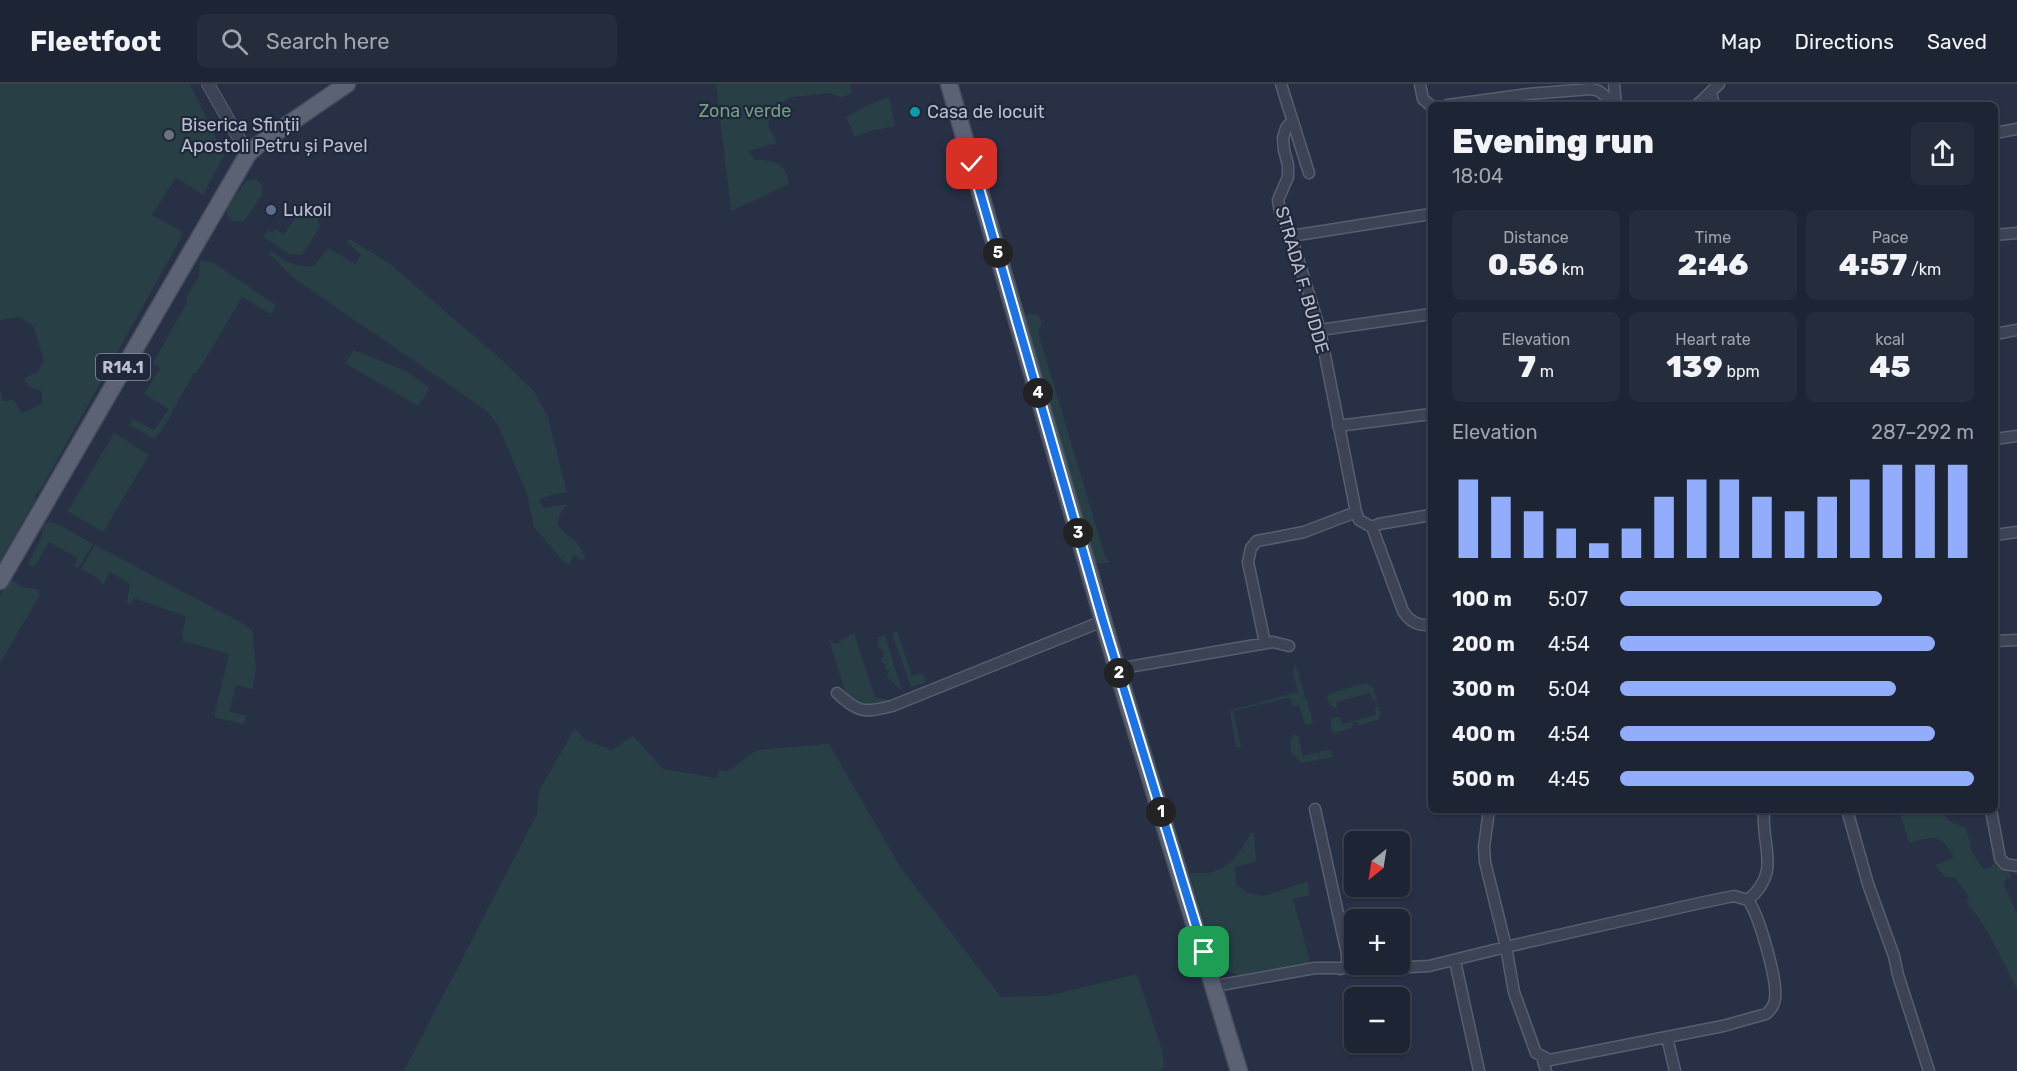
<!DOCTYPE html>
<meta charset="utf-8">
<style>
body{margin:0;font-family:Rubik,sans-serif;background:#252c3c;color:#f1f3f6;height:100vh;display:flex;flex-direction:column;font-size:22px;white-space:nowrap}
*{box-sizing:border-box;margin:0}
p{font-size:20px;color:#a0a4ac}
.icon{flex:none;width:33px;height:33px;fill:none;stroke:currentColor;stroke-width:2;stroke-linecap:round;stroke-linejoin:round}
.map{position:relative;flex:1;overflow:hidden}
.side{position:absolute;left:1428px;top:18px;width:570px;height:711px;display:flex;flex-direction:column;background:#1d2434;border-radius:9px;box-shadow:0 2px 4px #0004,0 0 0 2px #3b414f}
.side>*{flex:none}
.needle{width:39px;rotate:210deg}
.fabs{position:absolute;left:1344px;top:747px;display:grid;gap:12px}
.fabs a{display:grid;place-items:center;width:66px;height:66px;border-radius:9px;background:#1d2434;box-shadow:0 2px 4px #0004,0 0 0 2px #3b414f;font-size:30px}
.pin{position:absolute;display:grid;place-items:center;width:51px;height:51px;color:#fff;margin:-26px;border-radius:12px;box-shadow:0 3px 9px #0006}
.km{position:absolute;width:30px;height:30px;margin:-15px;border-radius:50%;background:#222;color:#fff;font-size:16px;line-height:30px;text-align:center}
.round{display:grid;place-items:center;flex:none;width:63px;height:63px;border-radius:9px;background:#252c3c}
.summary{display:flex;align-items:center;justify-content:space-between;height:102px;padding:0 24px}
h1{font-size:33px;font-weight:800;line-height:45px}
.metrics{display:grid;grid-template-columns:repeat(3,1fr);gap:9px;height:102px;padding:6px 24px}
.metrics div{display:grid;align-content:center;border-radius:9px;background:#252c3c;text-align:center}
.metrics b{font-size:30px;font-weight:800}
.metrics small{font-size:16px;font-weight:400}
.metrics p{font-size:16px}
.chart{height:168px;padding:12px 24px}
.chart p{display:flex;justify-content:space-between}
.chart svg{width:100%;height:108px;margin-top:6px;stroke:#91adfb;stroke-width:6}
ul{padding:0 24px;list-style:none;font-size:20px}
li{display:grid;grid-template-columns:96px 72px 1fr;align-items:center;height:45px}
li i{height:15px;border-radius:8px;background:#91adfb}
header{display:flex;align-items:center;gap:36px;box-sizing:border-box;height:84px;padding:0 30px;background:#1d2434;border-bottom:2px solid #3b414f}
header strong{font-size:28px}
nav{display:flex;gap:33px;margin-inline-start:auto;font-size:21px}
.search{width:420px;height:54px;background:#252c3c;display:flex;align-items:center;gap:15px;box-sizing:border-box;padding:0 21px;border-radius:9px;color:#a0a4ac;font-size:22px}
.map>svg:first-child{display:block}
.green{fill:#293f46}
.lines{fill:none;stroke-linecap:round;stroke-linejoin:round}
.minor-casing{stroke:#575e6f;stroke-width:13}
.tertiary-casing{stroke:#575e6f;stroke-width:14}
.primary-casing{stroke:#454c5e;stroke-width:19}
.minor{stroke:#3c4354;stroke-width:10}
.tertiary{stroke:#3c4354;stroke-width:12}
.primary{stroke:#5a6274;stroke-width:16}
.route-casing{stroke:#fff;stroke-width:12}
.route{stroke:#1a73e8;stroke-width:8}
.culture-dot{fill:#0f9aa8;stroke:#20273a;stroke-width:2}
.worship-dot{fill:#6b7280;stroke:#20273a;stroke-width:2}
.service-dot{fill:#5c6f8a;stroke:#20273a;stroke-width:2}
.labels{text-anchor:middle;stroke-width:4.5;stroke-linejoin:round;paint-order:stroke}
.shield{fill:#20273a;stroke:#8b91a2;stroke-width:1.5}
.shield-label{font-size:16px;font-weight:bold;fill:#b9bfce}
.park-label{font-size:18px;fill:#709f81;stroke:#20273a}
.poi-label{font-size:18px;fill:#b9bfce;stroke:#20273a;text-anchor:start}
.street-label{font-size:18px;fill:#b9bfce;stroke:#20273a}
</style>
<header>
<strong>Fleetfoot</strong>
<div class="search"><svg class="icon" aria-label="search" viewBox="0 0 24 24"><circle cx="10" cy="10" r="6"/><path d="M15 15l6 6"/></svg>Search here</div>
<nav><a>Map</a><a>Directions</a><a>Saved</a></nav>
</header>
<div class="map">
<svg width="2017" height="987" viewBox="0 0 2017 987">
<rect width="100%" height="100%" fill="#273045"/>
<path class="green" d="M 0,0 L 190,0 L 224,71 L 203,111 L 176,93 L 152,131 L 181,147 L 181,154 L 41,405 L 35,411 L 35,416 L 0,477 L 0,305 L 3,317 L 14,316 L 22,329 L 42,320 L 42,308 L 28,302 L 24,294 L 37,289 L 44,276 L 33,242 L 20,233 L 0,236 Z
M 716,0 L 850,0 L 852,10 L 840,13 L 830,9 L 792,13 L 774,23 L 768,41 L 777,59 L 748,67 L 755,76 C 772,75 788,79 789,100 L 731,127 Z
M 889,13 L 895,42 L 870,47 L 855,53 L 846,33 L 864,23 Z
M 251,96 L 257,96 L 262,101 L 262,111 L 244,137 L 234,138 L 228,133 L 227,124 L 246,97 Z
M 307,122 L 317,131 L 320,143 L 302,171 L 290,170 L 263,153 L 268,146 L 273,149 L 275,145 L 284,150 L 296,133 L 299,134 Z
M 350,155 L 390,180 L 503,277 L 534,307 L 548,333 L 567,408 L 551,411 L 540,415 L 540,419 L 544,424 L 568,420 L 560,430 L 557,440 C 569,457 577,451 585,474 L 581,476 L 574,471 L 569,480 L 564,478 L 534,443 L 527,410 L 498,341 L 487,327 L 292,193 L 269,169 L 270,167 C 284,176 297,185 314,182 L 328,164 L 356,180 L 361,171 L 348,159 L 347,157 Z
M 200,177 L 212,178 L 276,221 L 271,230 L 242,213 L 202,281 L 196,289 L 194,289 L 162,346 L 154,355 L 129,341 L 133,335 L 154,346 L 169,325 L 144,310 L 160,284 L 153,279 L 185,222 L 188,210 L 199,193 Z
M 1029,229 L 1038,231 L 1042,239 L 1038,248 L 1105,472 L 1110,478 L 1100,480 L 1094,478 L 1025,239 L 1025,233 Z
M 354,266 L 406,287 L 428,303 L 428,307 L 418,322 L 345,279 Z
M 114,349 L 149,371 L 103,448 L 68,427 Z
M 50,438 L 63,443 L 93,460 L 78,484 L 74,482 L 78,474 L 49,458 L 34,483 L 28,480 L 41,454 L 44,440 Z
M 95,461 L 244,540 L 253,548 L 256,587 L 252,605 L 236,601 L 229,627 L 246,632 L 244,640 L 214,633 L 229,570 L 183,557 L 182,549 L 186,532 L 133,514 L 131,521 L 127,519 L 130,500 L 110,488 L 103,501 L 97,494 L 81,485 Z
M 10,495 L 23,503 L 36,505 L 40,511 L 0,579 L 0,512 Z
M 897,547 L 912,592 L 923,589 L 926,599 L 911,603 L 892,549 Z
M 854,549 L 875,613 L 892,617 L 867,624 L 847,613 L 829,556 L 836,560 C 843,557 847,552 854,549 Z
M 885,551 L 902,607 L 887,593 L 889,587 L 885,585 L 886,580 L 881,578 L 884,568 L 877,562 L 879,558 L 877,554 Z
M 1296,581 L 1305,613 L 1299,616 L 1306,614 L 1313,637 L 1312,639 L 1307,641 L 1304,638 L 1299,621 L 1293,623 L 1290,613 L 1233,627 L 1241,662 L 1236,664 L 1230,626 L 1298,608 L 1293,590 L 1294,582 Z
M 1366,599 L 1373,604 L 1377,615 L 1373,617 L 1370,609 L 1336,618 L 1338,625 L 1336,625 L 1329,620 L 1327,613 L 1331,609 Z
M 1375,623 L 1379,623 L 1380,631 L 1378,636 L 1359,641 L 1358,638 L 1352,639 L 1352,644 L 1335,649 L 1331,646 L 1331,638 L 1333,634 L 1340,632 L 1342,640 L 1376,631 Z
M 575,644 L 585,656 L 612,666 L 633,652 L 663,685 L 717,694 L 719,686 L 727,688 L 757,666 L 829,660 L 901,784 L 1001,913 L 1048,912 L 1137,890 L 1162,966 L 1164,983 L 1159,987 L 404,987 L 537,730 L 539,707 Z
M 1294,651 L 1298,652 L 1303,672 L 1318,669 L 1320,675 L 1319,667 L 1331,666 L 1333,673 L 1302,679 L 1290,667 L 1291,654 Z
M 1899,726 L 1940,726 L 1952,739 L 1966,743 L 1972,768 L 1984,785 L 1991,783 L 1996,775 L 2012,792 L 2003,798 L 2017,830 L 2017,904 C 1999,871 1991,847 1966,818 L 1969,812 L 1955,794 L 1945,793 L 1935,781 L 1952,775 L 1953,771 C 1939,748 1933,753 1909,759 Z
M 1251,749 L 1254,749 L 1256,778 L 1235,783 L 1236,800 L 1248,809 L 1264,812 L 1308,797 L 1309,811 L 1293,815 L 1310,877 L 1305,882 L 1242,893 L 1220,883 L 1216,876 L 1190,790 C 1196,788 1202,790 1209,789 C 1230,785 1241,767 1251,749 Z"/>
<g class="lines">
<defs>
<path id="minor" d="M 1281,0 L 1309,89
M 1420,0 L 1423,15 L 1431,22
M 1614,0 L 1616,21
M 1711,8 L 1714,21
M 1448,21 L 1528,10 L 1591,5 L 1599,7 L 1616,21
M 1697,21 L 1719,0
M 1292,37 L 1286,44 L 1283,54 L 1284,66 L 1288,81 L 1288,93 L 1278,116 L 1280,127 L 1291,152 L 1320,246 L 1356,428
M 1995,49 L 2017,45
M 1995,151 L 2017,149
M 1291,152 L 1431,130
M 1320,246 L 1431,230
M 1995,250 L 2017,246
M 1338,342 L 1431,330
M 1995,355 L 2017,352
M 1372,443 L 1403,527 C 1410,538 1418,542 1431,541
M 1995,451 L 2017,448
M 1995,557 L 2017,556
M 1265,559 L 1248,478 L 1251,464 L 1257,457 L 1304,448 L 1356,428 L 1359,436 L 1372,443 L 1379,440 L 1431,431
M 1117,585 L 1273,558 L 1289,562
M 837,609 C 859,629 863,629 892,622 L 1103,537
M 1315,725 L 1347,870 L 1347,882 L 1340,885
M 1489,726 L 1484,763 L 1485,778 L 1506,863 L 1514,908 L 1536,969 L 1550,976 L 1723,942 L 1766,930 C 1771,926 1774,921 1775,915 C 1778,897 1759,831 1748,816
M 1847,726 L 1868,800 L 1894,872 L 1898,891 L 1929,987
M 1991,726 L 2000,774 L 2005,780 L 2017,782
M 1748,816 C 1782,787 1761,764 1764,726
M 1455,877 L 1479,987
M 1215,902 L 1315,884 L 1392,884 L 1429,882 L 1506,863 L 1700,819 L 1734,812 L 1748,816
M 1667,953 L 1675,987
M 1542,973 L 1546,987"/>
<path id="tertiary" d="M 208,0 L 248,70"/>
<path id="primary" d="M 949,0 L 1117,585 L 1239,987
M 0,497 L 248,70 L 258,61 L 347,0"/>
</defs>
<use href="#minor" class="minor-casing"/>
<use href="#tertiary" class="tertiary-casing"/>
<use href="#primary" class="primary-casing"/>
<use href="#minor" class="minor"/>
<use href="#tertiary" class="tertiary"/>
<use href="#primary" class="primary"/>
</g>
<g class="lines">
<defs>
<path id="route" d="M 972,80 L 1103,537 L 1204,868"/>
</defs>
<use href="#route" class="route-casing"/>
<use href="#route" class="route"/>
</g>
<circle class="culture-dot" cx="915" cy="28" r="6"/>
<circle class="worship-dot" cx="169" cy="51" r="6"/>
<circle class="service-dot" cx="271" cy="126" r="6"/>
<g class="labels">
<rect class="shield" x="96" y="270" width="54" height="26" rx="4.5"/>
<g class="shield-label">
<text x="123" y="289">R14.1</text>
</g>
<g class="park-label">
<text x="745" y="33">Zona verde</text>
</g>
<g class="poi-label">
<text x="927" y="34">Casa de locuit</text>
<text x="181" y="47">Biserica Sfinții<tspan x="181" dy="21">Apostoli Petru și Pavel</tspan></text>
<text x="283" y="132">Lukoil</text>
</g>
<g class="street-label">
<text transform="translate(1302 196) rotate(74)" y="6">STRADA F. BUDDE</text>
</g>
</g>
</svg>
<div class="fabs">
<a><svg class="needle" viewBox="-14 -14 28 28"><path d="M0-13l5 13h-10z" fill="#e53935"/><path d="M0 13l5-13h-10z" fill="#a0a4ac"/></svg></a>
<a>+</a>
<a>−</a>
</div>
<div class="pin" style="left:1204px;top:868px;background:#1e9e55"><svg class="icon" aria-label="arrive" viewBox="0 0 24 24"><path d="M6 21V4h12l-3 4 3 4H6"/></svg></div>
<div class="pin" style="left:972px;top:80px;background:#d93025"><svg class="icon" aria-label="check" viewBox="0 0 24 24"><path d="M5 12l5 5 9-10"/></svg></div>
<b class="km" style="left:1161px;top:728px">1</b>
<b class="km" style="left:1119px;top:589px">2</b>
<b class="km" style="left:1078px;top:449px">3</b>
<b class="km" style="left:1038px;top:309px">4</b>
<b class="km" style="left:998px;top:169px">5</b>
<section class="side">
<div class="summary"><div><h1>Evening run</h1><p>18:04</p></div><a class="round"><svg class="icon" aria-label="share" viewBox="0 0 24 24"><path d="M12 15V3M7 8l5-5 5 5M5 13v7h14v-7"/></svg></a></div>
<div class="metrics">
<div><p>Distance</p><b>0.56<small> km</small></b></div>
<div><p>Time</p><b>2:46</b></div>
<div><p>Pace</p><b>4:57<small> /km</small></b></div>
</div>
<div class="metrics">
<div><p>Elevation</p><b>7<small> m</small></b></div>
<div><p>Heart rate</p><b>139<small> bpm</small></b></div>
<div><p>kcal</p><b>45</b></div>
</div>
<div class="chart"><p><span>Elevation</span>287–292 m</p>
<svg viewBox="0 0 160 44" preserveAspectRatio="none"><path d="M5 44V12M15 44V19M25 44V25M35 44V32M45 44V38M55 44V32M65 44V19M75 44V12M85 44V12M95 44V19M105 44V25M115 44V19M125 44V12M135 44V6M145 44V6M155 44V6"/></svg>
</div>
<ul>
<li><b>100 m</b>5:07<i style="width:74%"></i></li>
<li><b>200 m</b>4:54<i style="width:89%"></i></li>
<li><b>300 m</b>5:04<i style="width:78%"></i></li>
<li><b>400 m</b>4:54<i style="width:89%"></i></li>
<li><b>500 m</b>4:45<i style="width:100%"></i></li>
</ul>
</section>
</div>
